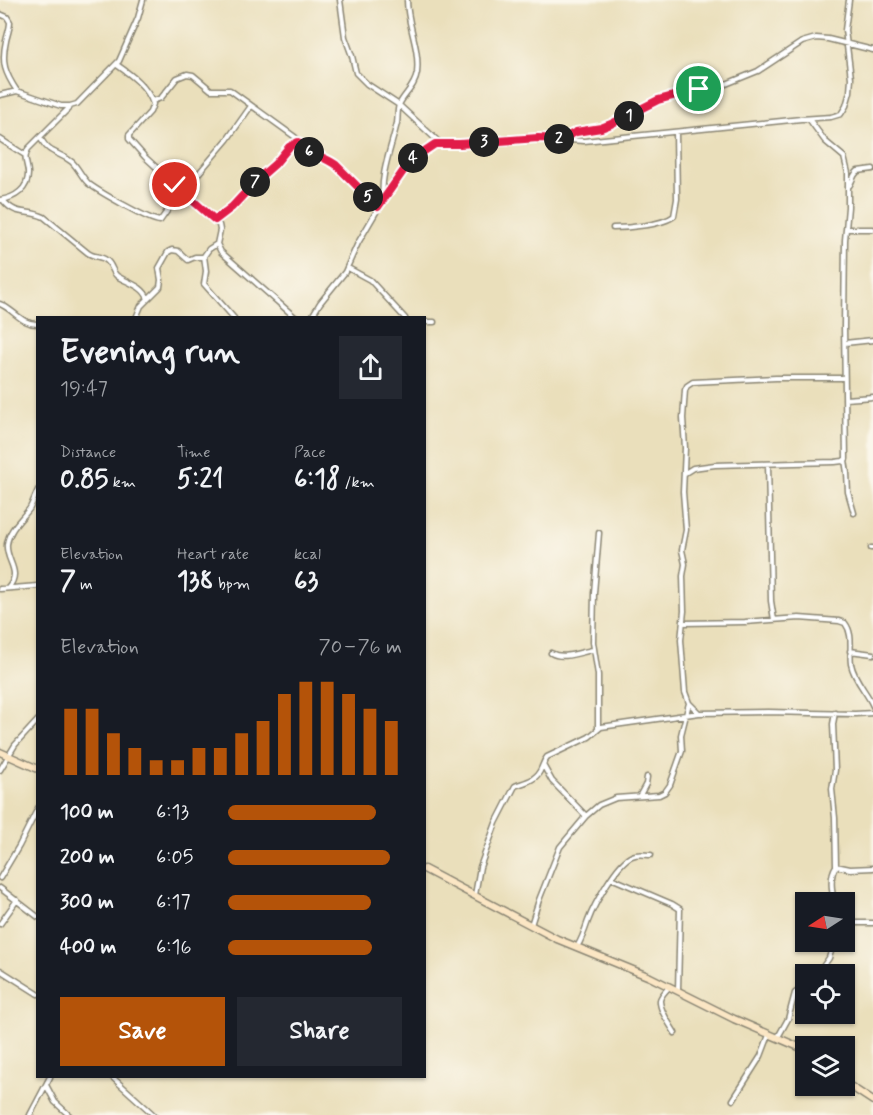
<!DOCTYPE html>
<meta charset="utf-8">
<style>
body{margin:0;font-family:Mynerve,sans-serif;background:#242831;color:#f1f3f6;height:100vh;display:flex;flex-direction:column;font-size:22px;white-space:nowrap}
*{box-sizing:border-box;margin:0}
p{font-size:20px;color:#9ea1a6}
.icon{flex:none;width:33px;height:33px;fill:none;stroke:currentColor;stroke-width:2;stroke-linecap:round;stroke-linejoin:round}
.map{position:relative;flex:1;overflow:hidden}
.details{position:absolute;left:36px;top:316px;width:390px;height:762px;display:flex;flex-direction:column;background:#171b24;border-radius:0px;box-shadow:0 2px 4px #0004}
.details>*{flex:none}
.needle{width:39px;rotate:258deg}
.tools{position:absolute;left:795px;top:892px;display:grid;gap:12px}
.tools a{display:grid;place-items:center;width:60px;height:60px;border-radius:0px;background:#171b24;box-shadow:0 2px 4px #0004;font-size:30px}
.pin{position:absolute;display:grid;place-items:center;width:51px;height:51px;color:#fff;margin:-26px;border:3px solid #fff;border-radius:50%;box-shadow:0 2px 6px #0007}
.km{position:absolute;width:30px;height:30px;margin:-15px;border-radius:50%;background:#222;color:#fff;font-size:16px;line-height:30px;text-align:center}
.round{display:grid;place-items:center;flex:none;width:63px;height:63px;border-radius:0px;background:#242831}
.summary{display:flex;align-items:center;justify-content:space-between;height:102px;padding:0 24px}
h1{font-size:33px;font-weight:700;line-height:45px}
.figures{display:grid;grid-template-columns:repeat(3,1fr);gap:9px;height:102px;padding:6px 24px}
.figures div{display:grid;align-content:center}
.figures b{font-size:26px;font-weight:700}
.figures small{font-size:16px;font-weight:400}
.figures p{font-size:16px}
.chart{height:168px;padding:12px 24px}
.chart p{display:flex;justify-content:space-between}
.chart svg{width:100%;height:108px;margin-top:6px;stroke:#b45309;stroke-width:6}
.primary-button{display:flex;gap:12px;margin-top:auto;padding:12px 24px}
.primary-button a{flex:1;height:69px;border-radius:0px;background:#b45309;color:#fff;font-size:24px;font-weight:700;line-height:69px;text-align:center}
.primary-button a+a{background:#242831;color:#f1f3f6}
ul{padding:0 24px;list-style:none;font-size:20px}
li{display:grid;grid-template-columns:96px 72px 1fr;align-items:center;height:45px}
li i{height:15px;border-radius:8px;background:#b45309}
.map>svg:first-child{display:block}
.lines{fill:none;stroke-linecap:round;stroke-linejoin:round}
.street-casing{stroke:#8a8573;stroke-width:7}
.secondary-casing{stroke:#8a8573;stroke-width:9}
.street{stroke:#fff;stroke-width:4}
.secondary{stroke:#fbe6c4;stroke-width:6}
.route-casing{stroke:#fff;stroke-width:12}
.route{stroke:#e11d48;stroke-width:8}
</style>
<div class="map">
<svg width="873" height="1115" viewBox="0 0 873 1115">
<rect width="100%" height="100%" fill="#fbf7ec"/>
<filter id="ink" filterUnits="userSpaceOnUse"><feTurbulence type="fractalNoise" baseFrequency=".0167" numOctaves="2"/><feDisplacementMap in="SourceGraphic" scale="12" xChannelSelector="R" yChannelSelector="G"/><feConvolveMatrix kernelMatrix="1 2 1 2 8 2 1 2 1" color-interpolation-filters="sRGB"/></filter>
<filter id="wash" filterUnits="userSpaceOnUse"><feTurbulence type="fractalNoise" baseFrequency=".008" numOctaves="4" result="noise"/><feDisplacementMap in="SourceGraphic" scale="24" xChannelSelector="R" yChannelSelector="G"/><feGaussianBlur stdDeviation="1.35" result="paint"/><feColorMatrix in="noise" values="0 0 0 0 0 0 0 0 0 0 0 0 0 0 0 0 0 1.4 0 .05"/><feComposite in="paint" operator="in"/></filter>
<g filter="url(#wash)">
<rect width="100%" height="100%" fill="#eadfbb"/>
</g>
<g filter="url(#ink)">
<g class="lines">
<defs>
<path id="street" d="M 340,0 L 345,37 L 352,56 L 356,73 L 367,84 L 399,105 L 440,143
M 0,14 L 7,17 L 10,22 C 10,29 7,35 6,41 C 1,63 5,73 17,91
M 117,65 C 130,74 148,87 153,104 L 150,112 L 129,135 L 129,139 L 145,157 L 219,225 L 220,230 L 217,244 L 221,252 L 296,318
M 0,95 L 17,91 L 61,106 L 70,106 L 77,104 L 119,61 L 138,18 L 143,0
M 153,101 L 161,98 L 177,78 L 187,74 L 193,75 L 211,90 L 230,90 L 295,137 L 306,150 L 337,165 L 378,207
M 40,137 C 49,155 58,151 72,162 C 79,169 82,178 89,184 C 100,192 148,220 160,221 L 172,204 L 184,193 L 193,180 L 227,140 L 251,106
M 0,139 L 25,155
M 562,139 L 576,132 L 601,128 L 611,124 L 664,98 L 699,89 L 726,84 L 758,71 L 802,42 L 816,38 L 828,39 L 873,50
M 848,187 C 853,183 851,177 858,171 L 873,169
M 0,200 C 15,198 29,189 28,172 C 27,162 23,159 28,149 L 70,107
M 3,200 C 16,217 27,209 44,217 L 88,253 C 93,257 101,256 106,260 C 112,264 112,272 117,276 C 128,283 144,286 148,299
M 383,200 C 380,174 391,149 397,123 C 398,118 397,110 399,105 C 404,94 415,87 417,73 C 420,47 407,25 407,0
M 215,220 L 232,207 L 259,178 L 275,164 L 289,147 L 298,142
M 613,228 C 628,228 663,225 674,216 L 677,199 L 676,132
M 846,229 L 873,229
M 217,244 L 209,249 L 204,256 L 206,271 L 204,284 L 234,318
M 348,268 L 370,280 L 405,318
M 0,304 C 13,309 22,325 38,324
M 136,318 L 141,306 L 160,287 L 161,280 L 159,268 L 168,252 L 172,250 L 178,251 L 188,260 L 195,257 L 204,257
M 311,318 L 320,303 L 345,272 L 358,243 L 393,183 L 411,160 L 435,144 L 440,143 L 460,144 L 539,138 L 584,141 L 801,119 L 831,117 L 841,114 L 846,106 L 850,92 L 851,78 L 845,30 L 849,0
M 424,322 L 434,322
M 845,343 L 873,340
M 845,399 L 873,397
M 845,460 L 847,473 L 848,492 L 854,513
M 768,464 L 771,601 L 774,620
M 685,473 L 693,468 L 715,465 L 835,462 L 843,461 L 846,459 L 844,326 L 845,240 L 848,207 L 848,173 L 844,157 L 825,141 L 809,119
M 871,548 L 873,548
M 8,588 C 23,571 5,561 7,544 C 9,529 22,519 30,508 C 33,502 35,496 38,490
M 0,589 L 38,586
M 683,623 L 745,622 L 799,618 L 839,621 L 845,623 C 854,635 849,649 851,664 C 854,680 867,692 873,706
M 850,651 L 873,654
M 551,653 C 563,660 580,652 593,650
M 698,712 L 689,703 L 685,692 L 681,640 L 684,611 L 683,576 L 685,564 L 682,550 L 686,530 L 683,492 L 685,448 L 683,418 L 685,390 L 687,386 L 693,382 L 776,378 L 844,378
M 835,713 L 833,724 L 835,770 L 832,789 L 835,818 L 836,866
M 598,728 L 598,675 L 593,642 L 594,593 L 599,533
M 543,765 L 552,781 L 586,816
M 0,770 L 15,745 L 38,720
M 640,795 L 646,784 L 647,777
M 0,878 L 19,846 L 38,808
M 611,878 L 672,904 L 680,909 L 678,990
M 0,888 L 38,917
M 475,895 L 480,867 L 496,823 L 515,786 C 525,782 535,781 540,771 C 543,766 543,762 547,757 L 589,737 L 601,727 L 699,713 L 768,712 L 855,714 L 873,713
M 834,903 C 832,891 829,876 836,866 L 850,869 L 873,868
M 844,923 L 873,923
M 0,924 L 17,900
M 531,925 L 539,900 L 560,847 L 586,816 L 599,805 L 616,798 L 659,795 L 665,792 L 670,785 L 682,751 L 681,735 L 689,703
M 577,947 C 582,939 585,930 588,921 C 594,905 617,862 632,856 C 638,853 645,855 651,855
M 0,970 L 38,994
M 817,975 L 829,958 L 834,942
M 669,987 C 666,991 661,995 660,1000 C 659,1010 670,1024 675,1033
M 778,1037 L 788,1019 L 795,993 L 806,985
M 112,1077 L 154,1115
M 46,1085 L 55,1102 L 69,1115
M 733,1100 L 761,1056 L 769,1035
M 30,1115 L 50,1077"/>
<path id="secondary" d="M 0,752 L 38,769
M 424,869 L 557,939 L 650,977 L 734,1019 L 806,1050
M 844,1082 L 873,1101"/>
</defs>
<use href="#street" class="street-casing"/>
<use href="#secondary" class="secondary-casing"/>
<use href="#street" class="street"/>
<use href="#secondary" class="secondary"/>
</g>
</g>
<g class="lines" filter="url(#ink)">
<defs>
<path id="route" d="M 175,185 L 215,220 L 232,207 L 259,178 L 275,164 L 289,147 L 298,142 C 308,154 324,156 336,165 L 378,207 L 411,160 L 435,144 L 460,144 L 538,138 L 562,139 L 576,132 L 601,128 L 611,124 L 658,100 L 699,89"/>
</defs>
<use href="#route" class="route-casing"/>
<use href="#route" class="route"/>
</g>
</svg>
<div class="tools">
<a><svg class="needle" viewBox="-14 -14 28 28"><path d="M0-13l5 13h-10z" fill="#e53935"/><path d="M0 13l5-13h-10z" fill="#9ea1a6"/></svg></a>
<a><svg class="icon" aria-label="locate" viewBox="0 0 24 24"><circle cx="12" cy="12" r="6"/><path d="M12 2v4M12 18v4M2 12h4M18 12h4"/></svg></a>
<a><svg class="icon" aria-label="layers" viewBox="0 0 24 24"><path d="M12 4l9 5-9 5-9-5zM3 14l9 5 9-5"/></svg></a>
</div>
<div class="pin" style="left:699px;top:89px;background:#1e9e55"><svg class="icon" aria-label="arrive" viewBox="0 0 24 24"><path d="M6 21V4h12l-3 4 3 4H6"/></svg></div>
<div class="pin" style="left:175px;top:185px;background:#d93025"><svg class="icon" aria-label="check" viewBox="0 0 24 24"><path d="M5 12l5 5 9-10"/></svg></div>
<b class="km" style="left:629px;top:116px">1</b>
<b class="km" style="left:559px;top:139px">2</b>
<b class="km" style="left:484px;top:142px">3</b>
<b class="km" style="left:413px;top:158px">4</b>
<b class="km" style="left:368px;top:197px">5</b>
<b class="km" style="left:309px;top:152px">6</b>
<b class="km" style="left:255px;top:182px">7</b>
<section class="details">
<div class="summary"><div><h1>Evening run</h1><p>19:47</p></div><a class="round"><svg class="icon" aria-label="share" viewBox="0 0 24 24"><path d="M12 15V3M7 8l5-5 5 5M5 13v7h14v-7"/></svg></a></div>
<div class="figures">
<div><p>Distance</p><b>0.85<small> km</small></b></div>
<div><p>Time</p><b>5:21</b></div>
<div><p>Pace</p><b>6:18<small> /km</small></b></div>
</div>
<div class="figures">
<div><p>Elevation</p><b>7<small> m</small></b></div>
<div><p>Heart rate</p><b>138<small> bpm</small></b></div>
<div><p>kcal</p><b>63</b></div>
</div>
<div class="chart"><p><span>Elevation</span>70–76 m</p>
<svg viewBox="0 0 160 44" preserveAspectRatio="none"><path d="M5 44V17M15 44V17M25 44V27M35 44V33M45 44V38M55 44V38M65 44V33M75 44V33M85 44V27M95 44V22M105 44V11M115 44V6M125 44V6M135 44V11M145 44V17M155 44V22"/></svg>
</div>
<ul>
<li><b>100 m</b>6:13<i style="width:85%"></i></li>
<li><b>200 m</b>6:05<i style="width:93%"></i></li>
<li><b>300 m</b>6:17<i style="width:82%"></i></li>
<li><b>400 m</b>6:16<i style="width:83%"></i></li>
</ul>
<div class="primary-button"><a>Save</a><a>Share</a></div>
</section>
</div>
